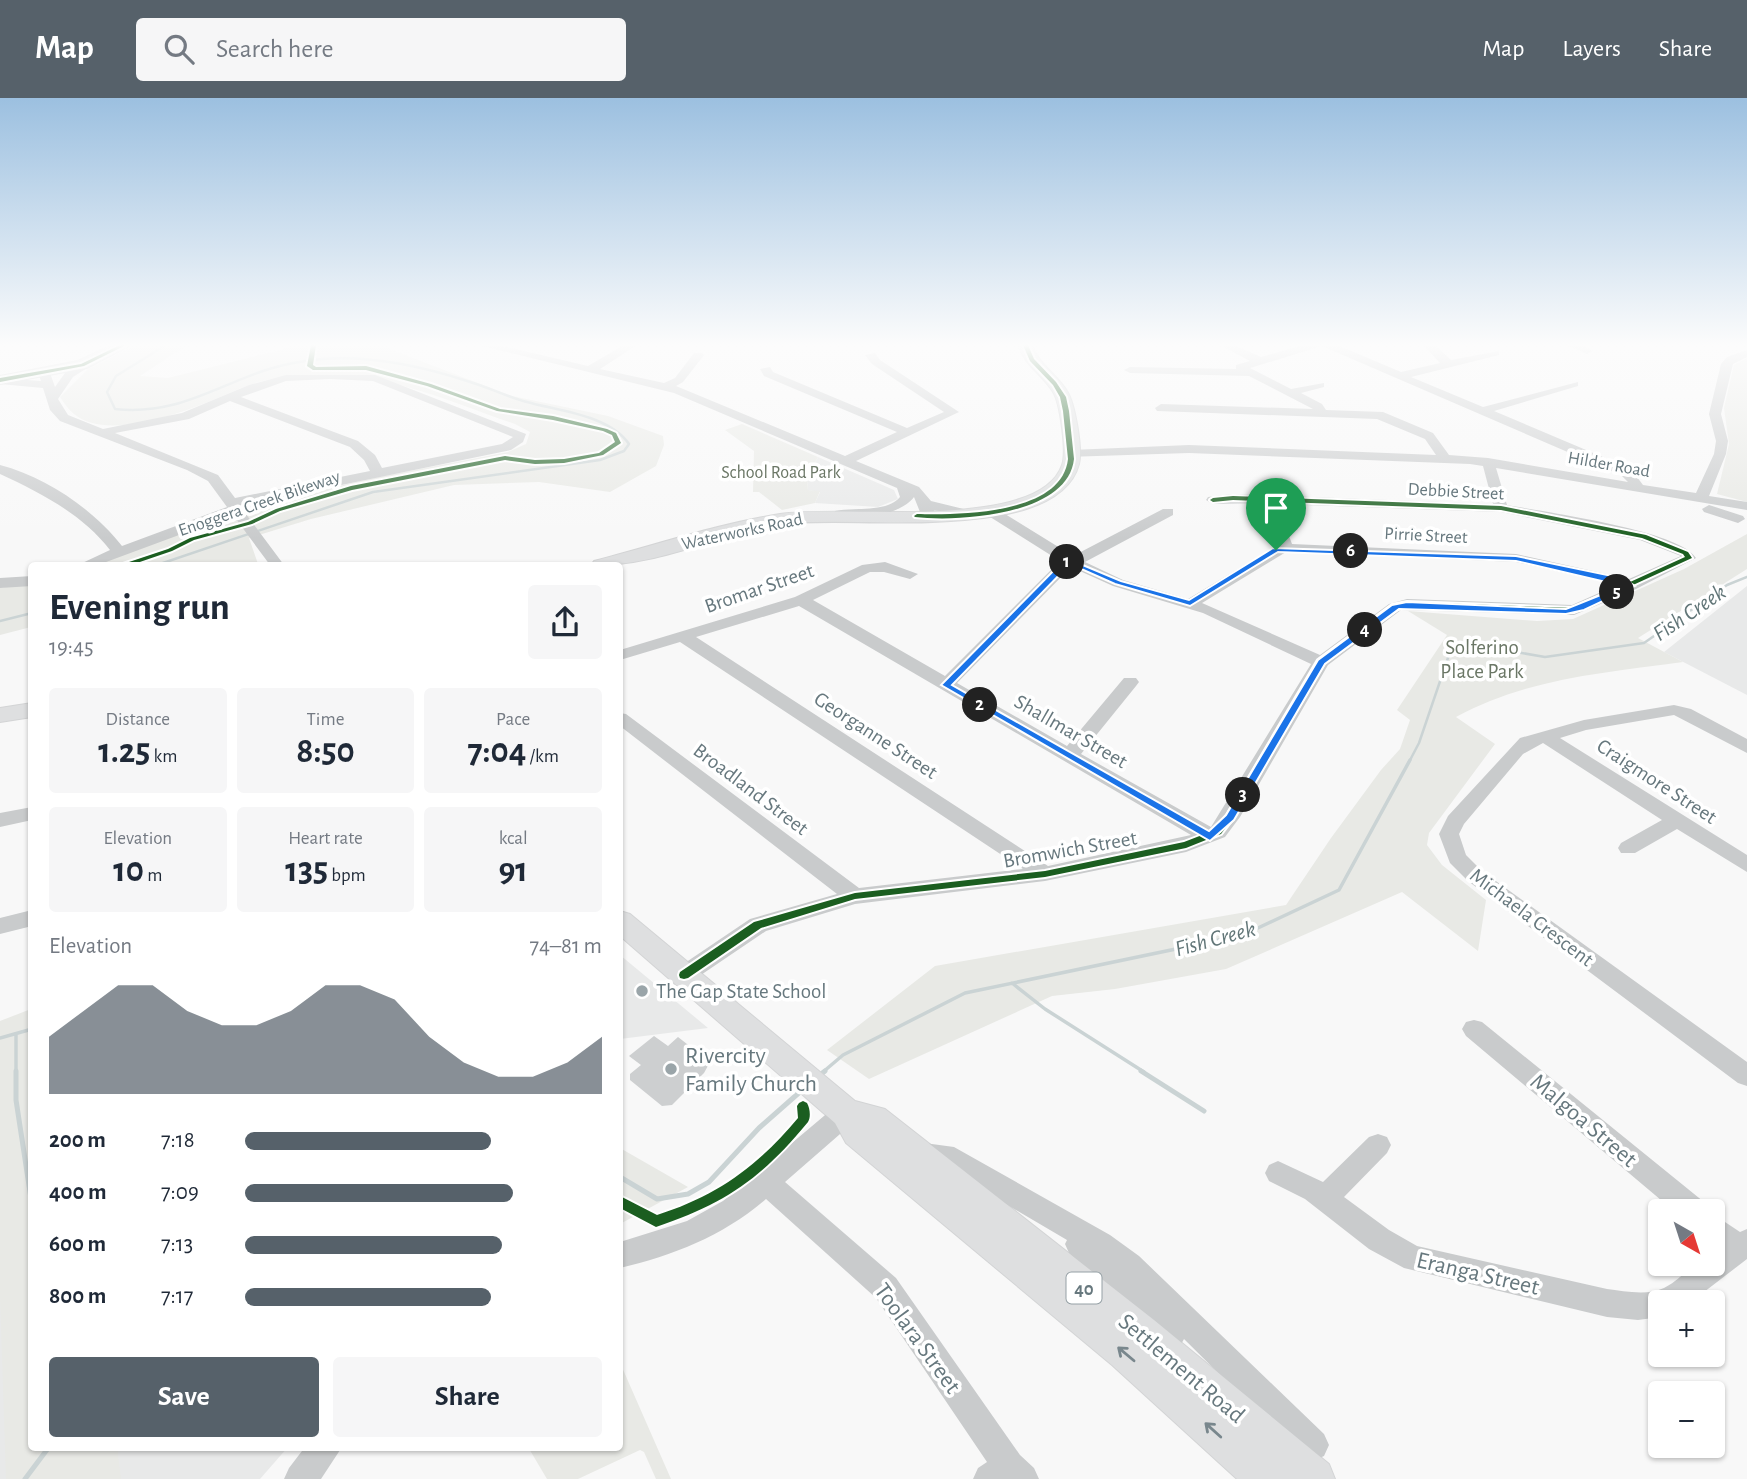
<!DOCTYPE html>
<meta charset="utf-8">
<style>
body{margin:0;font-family:"Alegreya Sans",sans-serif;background:#f6f6f7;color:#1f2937;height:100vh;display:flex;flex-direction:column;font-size:26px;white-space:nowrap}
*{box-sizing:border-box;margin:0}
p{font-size:23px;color:#747a83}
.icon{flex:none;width:38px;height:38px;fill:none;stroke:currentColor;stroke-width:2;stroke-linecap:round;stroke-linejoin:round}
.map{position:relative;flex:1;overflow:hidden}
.side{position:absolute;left:28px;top:464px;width:595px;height:889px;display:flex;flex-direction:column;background:#fff;border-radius:7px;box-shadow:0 2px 5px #0004}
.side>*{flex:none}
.needle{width:46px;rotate:141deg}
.tools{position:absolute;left:1648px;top:1101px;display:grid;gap:14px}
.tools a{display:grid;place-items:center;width:77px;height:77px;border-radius:7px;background:#fff;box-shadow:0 2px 5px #0004;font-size:35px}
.pin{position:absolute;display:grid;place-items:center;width:60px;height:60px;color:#fff;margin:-72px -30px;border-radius:50% 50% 50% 0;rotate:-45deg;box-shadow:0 0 7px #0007}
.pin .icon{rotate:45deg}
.km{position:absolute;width:35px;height:35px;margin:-18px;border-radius:50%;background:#222;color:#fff;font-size:19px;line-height:35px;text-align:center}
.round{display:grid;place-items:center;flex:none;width:74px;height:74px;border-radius:7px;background:#f6f6f7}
.head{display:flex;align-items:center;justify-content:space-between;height:119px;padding:0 21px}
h1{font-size:38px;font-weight:700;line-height:52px}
.stats{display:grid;grid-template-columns:repeat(3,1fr);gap:10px;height:119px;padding:7px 21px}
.stats div{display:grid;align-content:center;border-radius:7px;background:#f6f6f7;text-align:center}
.stats b{font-size:35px;font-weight:700}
.stats small{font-size:19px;font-weight:400}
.stats p{font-size:19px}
.chart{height:196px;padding:14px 21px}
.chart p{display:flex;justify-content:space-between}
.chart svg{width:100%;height:126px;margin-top:7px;fill:#56616a;opacity:.7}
.primary-button{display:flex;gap:14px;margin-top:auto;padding:14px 21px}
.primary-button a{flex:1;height:80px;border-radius:7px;background:#56616a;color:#fff;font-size:28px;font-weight:700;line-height:80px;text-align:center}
.primary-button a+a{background:#f6f6f7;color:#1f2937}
ul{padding:0 21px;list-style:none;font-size:23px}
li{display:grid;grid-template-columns:112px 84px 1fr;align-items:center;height:52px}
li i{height:18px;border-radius:9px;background:#56616a}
header{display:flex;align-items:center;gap:42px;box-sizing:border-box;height:98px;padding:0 35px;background:#56616a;color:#fff}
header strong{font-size:33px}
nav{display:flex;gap:38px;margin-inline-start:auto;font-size:24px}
.search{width:490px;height:63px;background:#f6f6f7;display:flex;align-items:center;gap:18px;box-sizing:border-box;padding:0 24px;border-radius:7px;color:#747a83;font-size:26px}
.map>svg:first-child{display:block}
.built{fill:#e8e9e9}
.green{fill:#e8e9e5}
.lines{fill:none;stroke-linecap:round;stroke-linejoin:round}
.stream-far2{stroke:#cad3d4;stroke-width:2.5}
.stream-far1{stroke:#cad3d4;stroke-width:3.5}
.stream{stroke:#cad3d4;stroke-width:5}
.building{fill:#cdcfd0}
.major-casing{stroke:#d3d4d5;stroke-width:2}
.minor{fill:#c9cbcc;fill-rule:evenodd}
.major{fill:#dedfe0;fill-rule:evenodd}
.cycleway-casing{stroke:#fff;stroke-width:4}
.cycleway{fill:#1b5e20;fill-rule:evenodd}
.oneway{stroke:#79878d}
.route{fill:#1a73e8;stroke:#fff;stroke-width:2;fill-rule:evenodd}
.poi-dot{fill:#9aa5a9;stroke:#fff;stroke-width:2.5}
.labels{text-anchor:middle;stroke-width:7;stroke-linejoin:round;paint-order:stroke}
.far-street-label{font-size:18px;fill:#67787e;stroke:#fff}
.far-park-label{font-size:18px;fill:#6b7766;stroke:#fff}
.shield{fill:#fff;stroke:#95a0a5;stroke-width:2}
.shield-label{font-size:19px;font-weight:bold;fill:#67787e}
.street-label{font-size:21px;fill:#67787e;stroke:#fff}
.park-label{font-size:21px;fill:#6b7766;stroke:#fff}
.poi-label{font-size:21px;fill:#67787e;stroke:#fff;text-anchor:start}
.water-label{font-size:23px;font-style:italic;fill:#627678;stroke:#fff}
.near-poi-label{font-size:24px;fill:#67787e;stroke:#fff;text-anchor:start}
.near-street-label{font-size:24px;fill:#67787e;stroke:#fff}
</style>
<header>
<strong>Map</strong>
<div class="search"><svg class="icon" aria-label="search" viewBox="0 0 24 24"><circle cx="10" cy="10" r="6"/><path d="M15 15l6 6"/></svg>Search here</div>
<nav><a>Map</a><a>Layers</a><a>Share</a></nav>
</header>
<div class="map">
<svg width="1747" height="1381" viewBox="0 0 1747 1381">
<rect width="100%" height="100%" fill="#f8f8f8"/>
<path class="built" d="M 818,359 L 894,392 L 898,401 L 878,409 L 815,405 L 820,394 L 808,392 L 807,381 Z
M 1747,488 L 1747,597 L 1664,554 Z
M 620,857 L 708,930 L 620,941 Z
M 31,958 L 32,1349 L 288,1349 L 260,1381 L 0,1381 L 0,972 Z"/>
<path class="green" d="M 136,247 L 187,247 L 140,278 L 168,280 L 300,247 L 379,247 L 512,298 L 608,318 L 663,338 L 664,347 L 656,368 L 610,394 L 539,384 L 454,387 L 311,421 L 249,440 L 258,466 L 254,467 L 92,467 L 257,407 L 378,379 L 508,354 L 526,346 L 530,334 L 515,326 C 453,305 391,276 325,277 C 297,277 267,279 241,290 C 203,307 111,347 74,316 C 69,312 64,305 60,299 L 88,271 Z
M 1747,260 L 1747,404 L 1717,396 L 1729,346 L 1724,310 L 1734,267 Z
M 742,326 L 818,359 L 807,381 L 808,392 L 820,393 L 815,405 L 782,412 L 759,394 L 753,394 L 754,353 L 725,332 Z
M 1747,436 L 1747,471 L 1638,540 L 1683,564 C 1604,575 1528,580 1456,619 L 1495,646 L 1429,735 L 1427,747 L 1442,767 L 1486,802 L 1478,853 L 1402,794 L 1226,871 L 1115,891 L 1052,898 L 869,981 L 827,952 L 935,868 L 1286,807 L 1331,740 L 1381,672 L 1400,651 L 1410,622 L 1397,612 L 1447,537 L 1408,513 L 1537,523 L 1573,521 L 1684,471 Z
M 31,485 L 31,529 L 0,537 L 0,490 Z
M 31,911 L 31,958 L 28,960 L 31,959 L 32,1349 L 117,1349 L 121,1381 L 6,1381 L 0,1198 L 0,923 Z
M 620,1050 L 688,1089 L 620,1126 Z
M 620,1256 L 621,1267 L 671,1381 L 656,1381 L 644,1354 L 640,1352 L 578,1381 L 547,1381 L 528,1349 L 620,1349 Z"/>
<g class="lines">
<path class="stream-far2" d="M 157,467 L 373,394 L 600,362 L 624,353 L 629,346 C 609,317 559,313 527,304 C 507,299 488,289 467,283 C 415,266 354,254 299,264 C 230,275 189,319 115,311 L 107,294 L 116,278 L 166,247
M 0,523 L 32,515
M 1409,664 L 1419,645 L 1450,554 L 1464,545 L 1545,559 L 1644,545 L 1727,487 L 1747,479"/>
<path class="stream-far1" d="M 1012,885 L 1045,911 L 1144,974
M 16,937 L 16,974
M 0,940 L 32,931
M 823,974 L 843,957 L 965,895 L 1243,837 L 1339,792 L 1410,662"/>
<path class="stream" d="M 16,973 L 16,1002 L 32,1107
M 1141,973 L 1204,1013
M 820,977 L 825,973
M 620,1079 L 657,1101 L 688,1096 L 709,1084 L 759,1030 L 801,993
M 25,1381 L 49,1349"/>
</g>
<path class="building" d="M 654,938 L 668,948 L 678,939 L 710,964 L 704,975 L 672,1007 L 662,1008 L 630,982 L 630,976 L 641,967 L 629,958 Z"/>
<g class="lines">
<defs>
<path id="major" d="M 112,247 L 131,247 L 87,270 L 0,286 L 0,278 L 78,263 Z
M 1018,247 L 1032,247 C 1039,267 1057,276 1067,293 C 1075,305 1083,352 1079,366 C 1057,449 848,416 782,426 C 720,436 652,470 591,467 L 594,463 C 656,447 717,426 780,416 C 841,406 1039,435 1062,367 C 1067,354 1060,305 1053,294 C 1042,276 1025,268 1018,247 Z
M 32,605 L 32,619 L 0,624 L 0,610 Z
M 620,813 L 630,816 L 855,1003 L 885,1011 L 1154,1222 L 1329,1366 L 1335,1381 L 1237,1381 L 1112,1267 L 846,1045 L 835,1025 L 620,838 Z"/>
</defs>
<use href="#major" class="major-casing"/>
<path class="minor" d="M 478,247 L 498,247 L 588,268 L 624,247 L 637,247 L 600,271 L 664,285 L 675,280 L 694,255 L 702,255 L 704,257 L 683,284 L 676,288 L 845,358 L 897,334 L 764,278 L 760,271 L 770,269 L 773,274 L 907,330 L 944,314 L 872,266 L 865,257 L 875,255 L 880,262 L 959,314 L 856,363 L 919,389 L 931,403 L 984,416 L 977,420 L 934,412 L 936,419 L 929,423 L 922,419 L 914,399 C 901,417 856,424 835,419 L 835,413 C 854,409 887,415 900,399 L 897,390 L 674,295 Z
M 1220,247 L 1234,247 L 1261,259 L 1304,247 L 1337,247 L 1401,274 L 1440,265 L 1423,247 L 1435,247 L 1451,262 L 1499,253 L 1499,257 L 1411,279 L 1483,309 L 1578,284 L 1578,288 L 1494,313 L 1631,371 L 1643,387 L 1696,395 L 1714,356 L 1716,343 L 1709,316 L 1721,266 L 1727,259 L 1747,252 L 1747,259 L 1733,266 L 1721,316 L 1728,343 L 1726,356 L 1709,398 L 1747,404 L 1747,412 L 1496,370 L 1507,407 C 1544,414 1679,432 1696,460 L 1636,491 L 1574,517 L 1401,512 L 1328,567 L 1240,719 L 1225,739 L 1186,754 L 1045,783 L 855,806 L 766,833 L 692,883 L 684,886 L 676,883 L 673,877 L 676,871 L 750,821 L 837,796 L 620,628 L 620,615 L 626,616 L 859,790 L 1023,771 L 680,544 L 620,562 L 620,552 L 795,499 L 862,467 L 885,464 L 918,476 L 910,481 L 884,474 L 870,474 L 813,502 L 945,578 L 1060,463 L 987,417 L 987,411 L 997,411 L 1073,458 L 1163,411 L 1173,411 L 1173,417 L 1085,464 L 1123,482 L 1188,501 L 1278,447 L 1263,405 L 1213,406 L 1206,402 L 1208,399 L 1233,396 L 1493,406 L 1483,368 L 1470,366 L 1189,355 L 1066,359 L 1066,353 L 1071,352 L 1189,347 L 1436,357 L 1425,341 L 1377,321 L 1157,313 L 1155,310 L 1161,306 L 1313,311 L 1249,278 L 1130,275 L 1124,272 L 1130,269 L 1236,271 L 1236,267 L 1250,263 ZM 1322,248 L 1621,377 L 1628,384 L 1488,360 L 1449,357 L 1433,335 L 1383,314 L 1326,312 L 1322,306 L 1301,295 L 1324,289 L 1324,285 L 1291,291 L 1250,270 ZM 1277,406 L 1501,414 L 1640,442 L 1681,458 L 1629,481 L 1516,456 L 1292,446 ZM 1286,454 L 1516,464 L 1617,487 L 1572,507 L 1407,501 L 1389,506 L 1320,557 L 1202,505 ZM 1071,469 L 1113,488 L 1203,515 L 1311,566 L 1211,729 L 1081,656 L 1136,588 L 1139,584 L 1136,580 L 1124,580 L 1067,648 L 957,585 ZM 799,508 L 1191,737 L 1048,768 L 696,539 Z
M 1567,247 L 1582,247 L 1592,253 L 1587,256 Z
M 88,261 L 98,263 L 73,279 L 58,301 L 68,317 L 103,331 L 182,315 L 249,287 L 286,277 L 375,277 L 526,336 L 523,344 L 511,352 L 240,408 L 284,467 L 270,467 L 233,417 L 98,467 L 78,467 L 110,452 C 82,416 41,395 0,376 L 0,367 C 46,379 93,411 122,448 L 227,409 L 208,383 L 187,372 L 60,323 L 50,312 L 43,290 L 0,286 L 0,280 L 41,283 L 38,275 L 44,272 L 50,275 L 55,289 L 65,275 ZM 330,281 L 373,283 L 513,339 L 502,346 L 382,370 L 375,357 L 358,343 L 241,299 L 286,283 ZM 230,303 L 350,349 L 364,362 L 370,373 L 235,400 L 218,377 L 115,335 L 189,321 Z
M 1709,407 L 1743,418 L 1745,421 L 1738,425 L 1704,414 L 1702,411 Z
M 32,478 L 32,488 L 0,490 L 0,480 Z
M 1674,607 L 1691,611 L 1747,641 L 1747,655 L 1674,617 L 1586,632 L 1560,640 L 1747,757 L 1747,774 L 1677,731 L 1635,755 L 1621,755 L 1618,750 L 1621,745 L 1662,722 L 1543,645 L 1523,656 L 1464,726 L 1459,736 L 1466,757 L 1482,773 L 1747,964 L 1747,988 L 1738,985 L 1468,783 L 1450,765 L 1439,736 L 1448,718 L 1520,640 L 1584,622 Z
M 32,709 L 32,722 L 0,729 L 0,715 Z
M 32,812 L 32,828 L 0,836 L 0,820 Z
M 1474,922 L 1482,924 L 1704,1104 L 1708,1113 L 1674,1113 L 1466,938 L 1462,931 L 1466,924 Z
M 846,1004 L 855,1007 L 859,1015 L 855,1023 L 785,1084 L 896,1180 L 1020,1357 L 1034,1370 L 1039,1381 L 973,1381 L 978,1370 L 987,1364 L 876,1200 L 766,1101 C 723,1138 674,1157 620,1170 L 620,1144 L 687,1123 L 723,1103 L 837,1007 Z
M 1378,1036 L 1387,1039 L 1391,1047 L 1387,1055 L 1344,1099 L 1389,1132 L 1417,1148 L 1607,1191 C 1624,1193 1647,1198 1664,1190 C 1686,1179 1684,1166 1713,1166 L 1713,1153 L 1717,1150 L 1713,1146 L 1713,1116 L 1740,1134 L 1747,1131 L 1747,1161 L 1691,1204 L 1661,1204 L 1661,1219 L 1638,1222 L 1607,1219 L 1404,1170 L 1369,1151 L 1305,1101 L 1269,1083 L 1265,1075 L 1269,1067 L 1278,1063 L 1323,1084 L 1369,1039 Z
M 917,1044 L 954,1049 L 1110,1137 L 1139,1158 L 1324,1336 L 1329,1347 L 1324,1358 L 1313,1363 L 1302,1358 L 1184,1241 L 1179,1250 L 1169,1255 L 1159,1250 L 1117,1201 L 1069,1155 L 1065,1146 L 1067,1142 L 941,1068 L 908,1063 L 904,1055 L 908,1047 Z
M 305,1349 L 342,1349 L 321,1381 L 284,1381 L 289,1370 Z"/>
<use href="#major" class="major"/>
<defs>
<path id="cycleway" d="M 120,247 L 126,247 L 84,268 L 0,284 L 0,280 L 81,266 Z
M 311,247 L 316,247 L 313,267 L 316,269 L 366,268 L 431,286 L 500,311 L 553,318 L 607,331 L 616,335 L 621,345 L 603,357 L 564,365 L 535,366 L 505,362 L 352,392 L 280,413 L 252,426 L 194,442 L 172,453 L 131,467 L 122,467 L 123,466 L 168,451 L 190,440 L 248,424 L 276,411 L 351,388 L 505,358 L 535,362 L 564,361 L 599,355 L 615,344 L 612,337 L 603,333 L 553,322 L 497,313 L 427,288 L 366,272 L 313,272 L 307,268 Z
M 1023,247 L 1028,247 L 1034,261 L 1056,284 L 1066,299 L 1069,313 L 1074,361 C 1068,418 957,424 915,419 L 914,418 L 917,416 C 958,417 1062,417 1068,361 L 1063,313 L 1060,299 L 1053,287 L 1030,263 Z
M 1233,398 L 1501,408 L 1646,437 L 1688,454 L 1692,460 L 1574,514 L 1407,508 L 1398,511 L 1324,565 L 1234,719 L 1221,736 L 1186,750 L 1045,779 L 855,801 L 761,830 L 688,880 L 684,881 L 680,880 L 679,877 L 680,874 L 754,824 L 855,795 L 1045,773 L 1184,744 L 1215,732 L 1227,717 L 1318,562 L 1392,507 L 1407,504 L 1573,510 L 1685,459 L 1683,456 L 1642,440 L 1501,412 L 1233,402 L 1213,404 L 1210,402 L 1213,400 Z
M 803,1003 L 807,1005 C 810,1010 811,1019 808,1024 C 762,1080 725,1106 656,1129 L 620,1110 L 620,1098 L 657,1117 C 717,1098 758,1068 798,1020 L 797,1008 L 799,1005 Z"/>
</defs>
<use href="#cycleway" class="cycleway-casing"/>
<use href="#cycleway" class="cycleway"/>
</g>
<defs><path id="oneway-shaft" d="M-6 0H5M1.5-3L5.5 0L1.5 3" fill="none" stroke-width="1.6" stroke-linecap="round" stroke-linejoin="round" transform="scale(1.75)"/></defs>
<g class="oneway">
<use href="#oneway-shaft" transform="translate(1126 1256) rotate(-140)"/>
<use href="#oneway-shaft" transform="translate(1213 1332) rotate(-138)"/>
</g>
<linearGradient id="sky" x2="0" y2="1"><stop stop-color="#9cc0e0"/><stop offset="0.56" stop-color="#fcfcfc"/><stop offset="1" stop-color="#fcfcfc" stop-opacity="0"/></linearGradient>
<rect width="1747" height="441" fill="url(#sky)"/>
<path class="route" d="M 1273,450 L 1516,458 L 1622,480 L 1635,488 L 1584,512 L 1566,516 L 1399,511 L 1325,566 L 1234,722 L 1210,743 L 941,587 L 1066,460 L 1121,483 L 1189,502 ZM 1278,454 L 1516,463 L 1623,488 L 1566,511 L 1407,504 L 1392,507 L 1318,562 L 1226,717 L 1209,733 L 952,587 L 1070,466 L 1115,486 L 1190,508 Z"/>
<g class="poi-dot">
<circle cx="642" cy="893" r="7"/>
<circle cx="671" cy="971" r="7"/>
</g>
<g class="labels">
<g class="far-street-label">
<text transform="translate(1609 366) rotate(10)" y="6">Hilder Road</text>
<text transform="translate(1456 393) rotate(3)" y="6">Debbie Street</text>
<text transform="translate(259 405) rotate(-19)" y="6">Enoggera Creek Bikeway</text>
<text transform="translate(742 433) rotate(-12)" y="6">Waterworks Road</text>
<text transform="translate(1426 437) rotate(3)" y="6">Pirrie Street</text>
</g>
<g class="far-park-label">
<text x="781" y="380">School Road Park</text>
</g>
<rect class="shield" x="1066.5" y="1174.5" width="35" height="31" rx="5"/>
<g class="shield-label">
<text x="1084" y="1197">40</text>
</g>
<g class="street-label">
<text transform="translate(759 490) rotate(-19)" y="7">Bromar Street</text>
<text transform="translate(1071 633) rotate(30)" y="7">Shallmar Street</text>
<text transform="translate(876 637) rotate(33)" y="7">Georganne Street</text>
<text transform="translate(1657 683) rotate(33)" y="7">Craigmore Street</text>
<text transform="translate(751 691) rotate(37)" y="7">Broadland Street</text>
<text transform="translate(1070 751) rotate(-10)" y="7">Bromwich Street</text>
<text transform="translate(1532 819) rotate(37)" y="7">Michaela Crescent</text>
</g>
<g class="park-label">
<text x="1482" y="556">Solferino<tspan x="1482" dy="24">Place Park</tspan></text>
</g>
<g class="poi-label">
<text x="656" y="900">The Gap State School</text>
</g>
<g class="water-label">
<text transform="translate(1689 514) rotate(-34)" y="8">Fish Creek</text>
<text transform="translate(1215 840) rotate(-15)" y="8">Fish Creek</text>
</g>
<g class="near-poi-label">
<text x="685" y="965">Rivercity<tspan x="685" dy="28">Family Church</tspan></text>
</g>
<g class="near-street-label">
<text transform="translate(1584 1022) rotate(40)" y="8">Malgoa Street</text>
<text transform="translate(1478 1175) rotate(13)" y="8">Eranga Street</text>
<text transform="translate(918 1240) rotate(54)" y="8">Toolara Street</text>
<text transform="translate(1182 1270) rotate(40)" y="8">Settlement Road</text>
</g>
</g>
</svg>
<div class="tools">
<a><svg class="needle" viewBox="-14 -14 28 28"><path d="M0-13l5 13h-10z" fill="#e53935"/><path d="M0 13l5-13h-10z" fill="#747a83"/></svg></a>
<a>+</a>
<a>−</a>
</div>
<div class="pin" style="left:1276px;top:452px;background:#1e9e55"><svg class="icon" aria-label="arrive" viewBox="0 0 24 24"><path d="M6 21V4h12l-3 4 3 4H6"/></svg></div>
<b class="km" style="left:1067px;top:464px">1</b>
<b class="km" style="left:980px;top:607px">2</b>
<b class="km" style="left:1243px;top:697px">3</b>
<b class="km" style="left:1365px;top:532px">4</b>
<b class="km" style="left:1617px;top:494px">5</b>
<b class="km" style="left:1351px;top:453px">6</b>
<section class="side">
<div class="head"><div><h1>Evening run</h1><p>19:45</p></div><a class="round"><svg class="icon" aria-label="share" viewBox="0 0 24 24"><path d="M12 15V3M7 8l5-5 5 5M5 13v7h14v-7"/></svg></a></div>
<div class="stats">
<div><p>Distance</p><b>1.25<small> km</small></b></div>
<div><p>Time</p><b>8:50</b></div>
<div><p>Pace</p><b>7:04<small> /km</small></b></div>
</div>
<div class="stats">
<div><p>Elevation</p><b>10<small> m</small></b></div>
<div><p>Heart rate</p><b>135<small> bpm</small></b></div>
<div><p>kcal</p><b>91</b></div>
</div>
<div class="chart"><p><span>Elevation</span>74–81 m</p>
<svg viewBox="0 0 160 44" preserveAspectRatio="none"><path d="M0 44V24L10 15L20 6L30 6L40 15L50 20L60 20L70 15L80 6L90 6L100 11L110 24L120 33L130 38L140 38L150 33L160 24V44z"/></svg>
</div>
<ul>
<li><b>200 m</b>7:18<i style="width:69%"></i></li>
<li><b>400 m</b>7:09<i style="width:75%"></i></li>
<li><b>600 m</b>7:13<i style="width:72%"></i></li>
<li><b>800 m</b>7:17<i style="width:69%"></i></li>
</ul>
<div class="primary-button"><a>Save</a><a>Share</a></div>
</section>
</div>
